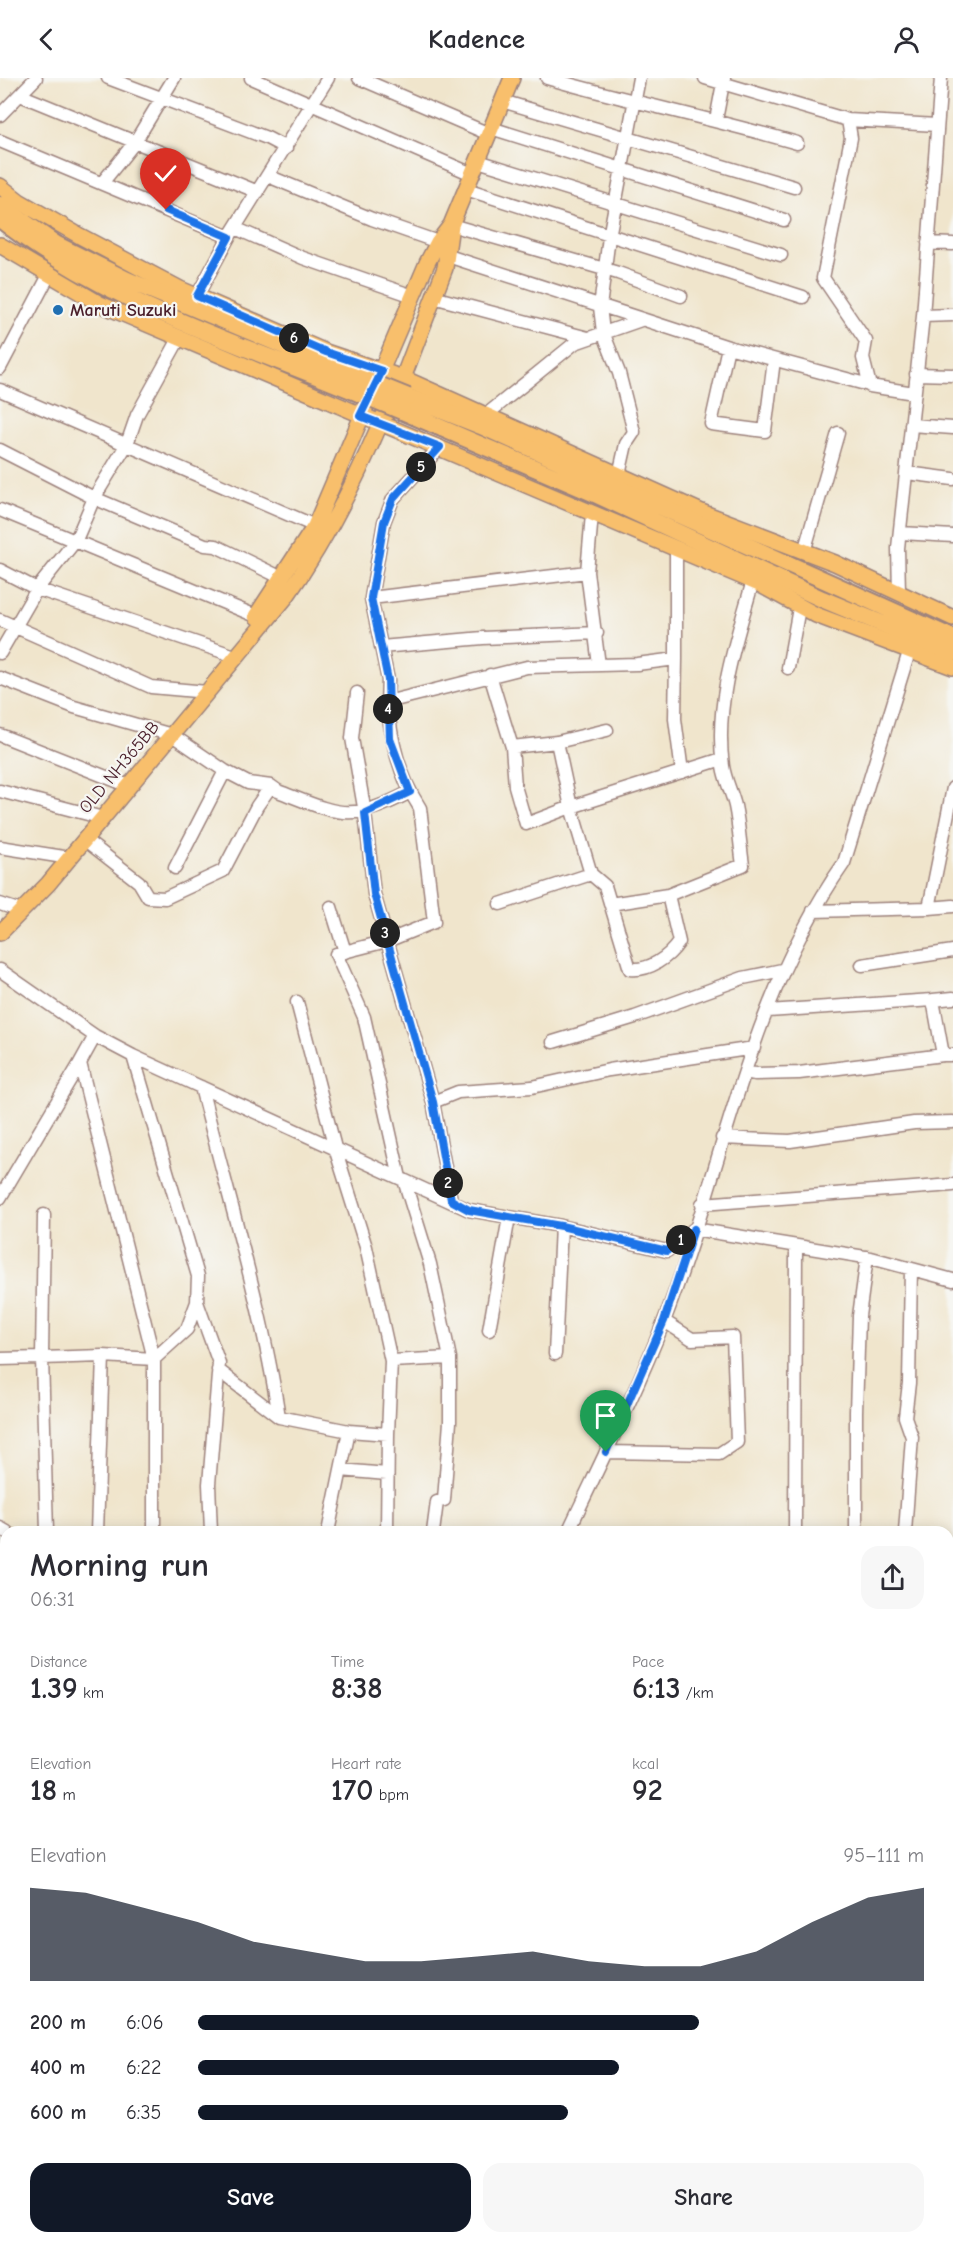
<!DOCTYPE html>
<meta charset="utf-8">
<style>
body{margin:0;font-family:"Comic Neue",sans-serif;background:#f7f7f7;color:#2b2b33;height:100vh;display:flex;flex-direction:column;font-size:22px;white-space:nowrap}
*{box-sizing:border-box;margin:0}
p{font-size:20px;color:#7c7c81}
.icon{flex:none;width:33px;height:33px;fill:none;stroke:currentColor;stroke-width:2;stroke-linecap:round;stroke-linejoin:round}
.map{position:relative;flex:1;overflow:hidden}
.side{position:absolute;left:0px;top:1448px;width:954px;height:718px;display:flex;flex-direction:column;background:#fff;border-radius:18px 18px 0 0;box-shadow:0 3px 15px #0003}
.side>*{flex:none}
.pin{position:absolute;display:grid;place-items:center;width:51px;height:51px;color:#fff;margin:-62px -26px;border-radius:50% 50% 50% 0;rotate:-45deg;box-shadow:0 0 6px #0007}
.pin .icon{rotate:45deg}
.km{position:absolute;width:30px;height:30px;margin:-15px;border-radius:50%;background:#222;color:#fff;font-size:16px;line-height:30px;text-align:center}
.round{display:grid;place-items:center;flex:none;width:63px;height:63px;border-radius:18px;background:#f7f7f7}
.summary{display:flex;align-items:center;justify-content:space-between;height:102px;padding:0 30px}
h1{font-size:33px;font-weight:800;line-height:45px}
.metrics{display:grid;grid-template-columns:repeat(3,1fr);gap:9px;height:102px;padding:6px 30px}
.metrics div{display:grid;align-content:center}
.metrics b{font-size:30px;font-weight:800}
.metrics small{font-size:16px;font-weight:400}
.metrics p{font-size:16px}
.chart{height:168px;padding:12px 30px}
.chart p{display:flex;justify-content:space-between}
.chart svg{width:100%;height:108px;margin-top:6px;fill:#111827;opacity:.7}
.primary-button{display:flex;gap:12px;margin-top:auto;padding:12px 30px}
.primary-button a{flex:1;height:69px;border-radius:18px;background:#111827;color:#fff;font-size:24px;font-weight:800;line-height:69px;text-align:center}
.primary-button a+a{background:#f7f7f7;color:#2b2b33}
ul{padding:0 30px;list-style:none;font-size:20px}
li{display:grid;grid-template-columns:96px 72px 1fr;align-items:center;height:45px}
li i{height:15px;border-radius:8px;background:#111827}
header{display:flex;justify-content:space-between;align-items:center;height:78px;padding:0 30px;background:#fff;font-size:27px;font-weight:800}
.map>svg:first-child{display:block}
.lines{fill:none;stroke-linecap:round;stroke-linejoin:round}
.canal{stroke:#49b5c6;stroke-width:9}
.minor-casing{stroke:#9d827c;stroke-width:15}
.major-casing{stroke:#9d827c;stroke-width:18}
.highway-casing{stroke:#9d827c;stroke-width:20}
.minor{stroke:#fff;stroke-width:12}
.major{stroke:#f8bf6c;stroke-width:15}
.highway{stroke:#f8bf6c;stroke-width:16}
.highway-bridge-casing{stroke:#9d827c;stroke-width:20;stroke-linecap:butt}
.highway-bridge{stroke:#f8bf6c;stroke-width:16}
.route-casing{stroke:#fff;stroke-width:12}
.route{stroke:#1a73e8;stroke-width:8}
.poi-dot{fill:#1f6fb2;stroke:#f6f6f2;stroke-width:2}
.labels{text-anchor:middle;stroke-width:4.5;stroke-linejoin:round;paint-order:stroke}
.poi-label{font-size:18px;font-weight:bold;fill:#4a1f2b;stroke:#f6f6f2;text-anchor:start}
.street-label{font-size:18px;fill:#4a1f2b;stroke:#f6f6f2}
</style>
<header><svg class="icon" aria-label="back" viewBox="0 0 24 24"><path d="M15 5l-7 7 7 7"/></svg>Kadence<svg class="icon" aria-label="person" viewBox="0 0 24 24"><circle cx="12" cy="8" r="4"/><path d="M4 21q1-7 8-7t8 7"/></svg></header>
<div class="map">
<svg width="953" height="2165" viewBox="0 0 953 2165">
<rect width="100%" height="100%" fill="#f6f6f2"/>
<filter id="ink" filterUnits="userSpaceOnUse"><feTurbulence type="fractalNoise" baseFrequency=".0167" numOctaves="2"/><feDisplacementMap in="SourceGraphic" scale="12" xChannelSelector="R" yChannelSelector="G"/><feConvolveMatrix kernelMatrix="1 2 1 2 8 2 1 2 1" color-interpolation-filters="sRGB"/></filter>
<filter id="wash" filterUnits="userSpaceOnUse"><feTurbulence type="fractalNoise" baseFrequency=".008" numOctaves="4" result="noise"/><feDisplacementMap in="SourceGraphic" scale="24" xChannelSelector="R" yChannelSelector="G"/><feGaussianBlur stdDeviation="1.35" result="paint"/><feColorMatrix in="noise" values="0 0 0 0 0 0 0 0 0 0 0 0 0 0 0 0 0 1.4 0 .05"/><feComposite in="paint" operator="in"/></filter>
<g filter="url(#wash)">
<rect width="100%" height="100%" fill="#f0e5cc"/>
<g class="lines">
<path class="canal" d="M 948,2105 L 953,2104
M 274,2165 L 276,2160"/>
</g>
</g>
<g filter="url(#ink)">
<g class="lines">
<defs>
<path id="minor" d="M 108,0 L 267,60 L 286,70
M 251,0 L 472,96
M 359,0 L 489,56
M 547,0 C 630,24 714,41 797,65
M 705,0 L 848,42 L 851,60 L 823,200 L 866,263 L 863,280 L 870,308 L 914,315
M 20,17 L 258,114
M 502,23 L 794,109
M 0,37 L 36,0
M 716,42 L 724,0
M 848,42 L 937,47
M 491,50 L 784,142
M 0,63 L 229,159
M 478,83 L 781,177
M 268,98 L 372,141 L 438,164
M 102,105 L 135,64 L 174,0
M 466,111 L 803,219
M 451,147 L 618,195 L 681,218
M 235,150 L 303,180 L 413,218
M 928,165 L 953,166
M 448,178 L 728,269 L 869,307
M 197,218 L 229,159 L 328,0
M 433,219 L 588,260
M 923,238 L 953,237
M 728,269 L 711,346 L 765,353 L 774,282
M 0,290 L 49,197
M 916,296 L 953,297
M 0,312 L 315,448
M 486,337 L 575,265 L 641,242
M 911,347 L 953,350
M 440,369 L 393,421 L 384,444 L 371,520 L 587,494 L 592,436
M 0,372 L 94,420 L 205,467 L 216,468 L 282,500
M 907,395 L 953,401
M 619,397 L 626,366 L 634,354 L 619,295 L 603,254 L 600,229 L 609,159 L 639,0
M 0,432 L 256,538
M 901,455 L 953,458
M 804,474 L 838,355
M 0,492 L 37,511 L 238,579
M 587,494 L 599,587
M 899,515 L 898,470 L 923,238 L 941,0
M 371,520 L 388,602 L 387,624 L 527,589 L 637,586 L 676,581 L 676,471
M 0,542 L 151,609 L 207,614
M 381,569 L 483,560 L 597,555
M 0,575 L 37,511 L 76,462 L 94,420 L 127,366 L 137,337 L 180,259
M 676,581 L 675,641 L 682,694
M 788,590 L 799,530
M 490,597 L 512,669 L 515,708 L 526,746 L 571,729 L 722,681
M 0,600 L 74,629 L 172,657 L 225,693 L 248,705 L 271,708 L 278,713 C 338,736 349,746 410,714
M 357,615 L 352,660 L 365,735 L 374,816 L 433,1024 L 451,1122
M 387,624 C 391,662 399,698 420,730 L 434,844 L 387,863 L 336,876 L 364,939 L 400,1100
M 0,657 L 129,708
M 557,664 L 571,729 L 591,796
M 512,669 L 557,664 L 607,652
M 0,713 L 103,740
M 84,761 L 139,804 L 148,819 L 165,820 L 223,793 L 257,728 L 271,708
M 0,769 L 70,780
M 175,790 L 225,693
M 0,826 L 21,833
M 500,826 L 591,796 L 605,808 L 630,891 C 649,893 668,880 679,864 L 668,817 L 743,787 C 740,767 739,747 735,728 C 732,715 725,702 723,688 C 714,626 736,562 753,503
M 610,826 L 668,817
M 331,829 L 345,874
M 929,830 L 953,828
M 813,833 L 929,830 L 953,710
M 862,887 L 953,873
M 0,892 L 95,958 L 133,978 L 469,1132 L 561,1148 L 667,1173 L 694,1151 L 871,1180 L 953,1202
M 933,922 L 953,920
M 768,933 L 933,922 L 943,977 L 953,977
M 95,958 L 80,985 L 154,1281 L 187,1251 L 197,1224
M 553,964 L 635,939 L 743,900 L 782,892
M 133,978 L 198,1198 L 197,1224 L 219,1285 L 209,1406 L 211,1454
M 745,994 L 755,996 L 799,995 L 943,977
M 201,1009 C 228,1119 262,1228 279,1339 L 218,1292
M 433,1024 L 458,1014 L 532,1009 L 609,992 L 754,970
M 722,1060 L 790,1063 L 914,1045 L 953,1044
M 0,1120 L 80,985
M 702,1126 L 953,1107
M 489,1252 L 509,1139
M 555,1276 L 561,1148
M 0,1281 L 42,1280 L 44,1137
M 391,1283 L 450,1280 L 430,1186 L 404,1102
M 279,1339 L 349,1353 L 388,1356 L 391,1283 L 366,1169 L 335,1070 L 297,924
M 606,1374 L 719,1376 L 737,1364 L 733,1259 L 692,1261 L 664,1243
M 341,1392 L 387,1396
M 0,1450 L 7,1454
M 47,1454 L 42,1280 L 103,1278
M 97,1454 L 103,1278 L 154,1281 L 154,1454
M 328,1454 L 349,1353
M 387,1454 L 388,1356
M 433,1454 L 437,1424 L 444,1422 L 450,1344 L 450,1280
M 568,1454 C 601,1384 636,1314 664,1243 C 724,1089 747,923 844,785 L 909,574
M 795,1454 L 796,1168
M 856,1454 L 856,1334 L 859,1238 L 867,1179
M 905,1454 L 912,1359 L 905,1339 L 909,1305 L 911,1191
M 0,1640 L 6,1640
M 952,1718 L 953,1705
M 948,2098 L 953,2096
M 310,2160 L 332,2165
M 260,2165 L 262,2160
M 365,2165 L 366,2160"/>
<path id="major" d="M 0,108 L 19,123 L 80,158 L 180,211 L 326,274 L 403,300 L 704,435 L 835,485 L 953,540
M 0,167 L 100,226 L 757,505 L 816,537 L 953,589
M 403,300 L 445,190 L 451,147 L 512,0
M 263,544 L 256,538 L 315,448 L 427,185 L 438,164 L 451,147
M 0,855 L 48,806 L 286,519 C 325,464 354,407 380,346"/>
<path id="highway" d="M 0,127 L 57,167 L 127,202 L 366,302
M 0,141 C 104,224 239,265 361,316
M 408,319 L 481,348 L 953,560
M 402,333 L 595,416 L 822,521 L 953,575
M 380,346 L 403,300"/>
</defs>
<use href="#minor" class="minor-casing"/>
<use href="#major" class="major-casing"/>
<use href="#highway" class="highway-casing"/>
<use href="#minor" class="minor"/>
<use href="#major" class="major"/>
<use href="#highway" class="highway"/>
<defs>
<path id="highway-bridge" d="M 366,302 L 408,319
M 361,316 L 402,333"/>
</defs>
<use href="#highway-bridge" class="highway-bridge-casing"/>
<use href="#highway-bridge" class="highway-bridge"/>
</g>
</g>
<g class="lines" filter="url(#ink)">
<defs>
<path id="route" d="M 166,132 L 229,159 L 197,218 L 326,274 L 382,293 L 360,338 L 440,369 L 393,421 L 384,444 L 371,520 L 388,602 L 390,661 L 410,714 L 365,735 L 374,816 L 433,1024 L 451,1122 L 469,1132 L 561,1148 L 667,1173 L 694,1151 L 664,1243 L 606,1374"/>
</defs>
<use href="#route" class="route-casing"/>
<use href="#route" class="route"/>
</g>
<circle class="poi-dot" cx="58" cy="232" r="6"/>
<g class="labels">
<g class="poi-label">
<text x="70" y="238">Maruti Suzuki</text>
</g>
<g class="street-label">
<text transform="translate(119 689) rotate(-50)" y="6">OLD NH365BB</text>
</g>
</g>
</svg>
<div class="pin" style="left:606px;top:1374px;background:#1e9e55"><svg class="icon" aria-label="arrive" viewBox="0 0 24 24"><path d="M6 21V4h12l-3 4 3 4H6"/></svg></div>
<div class="pin" style="left:166px;top:132px;background:#d93025"><svg class="icon" aria-label="check" viewBox="0 0 24 24"><path d="M5 12l5 5 9-10"/></svg></div>
<b class="km" style="left:681px;top:1162px">1</b>
<b class="km" style="left:448px;top:1105px">2</b>
<b class="km" style="left:385px;top:855px">3</b>
<b class="km" style="left:388px;top:631px">4</b>
<b class="km" style="left:421px;top:389px">5</b>
<b class="km" style="left:294px;top:260px">6</b>
<section class="side">
<div class="summary"><div><h1>Morning run</h1><p>06:31</p></div><a class="round"><svg class="icon" aria-label="share" viewBox="0 0 24 24"><path d="M12 15V3M7 8l5-5 5 5M5 13v7h14v-7"/></svg></a></div>
<div class="metrics">
<div><p>Distance</p><b>1.39<small> km</small></b></div>
<div><p>Time</p><b>8:38</b></div>
<div><p>Pace</p><b>6:13<small> /km</small></b></div>
</div>
<div class="metrics">
<div><p>Elevation</p><b>18<small> m</small></b></div>
<div><p>Heart rate</p><b>170<small> bpm</small></b></div>
<div><p>kcal</p><b>92</b></div>
</div>
<div class="chart"><p><span>Elevation</span>95–111 m</p>
<svg viewBox="0 0 160 44" preserveAspectRatio="none"><path d="M0 44V6L10 8L20 14L30 20L40 28L50 32L60 36L70 36L80 34L90 32L100 36L110 38L120 38L130 32L140 20L150 10L160 6V44z"/></svg>
</div>
<ul>
<li><b>200 m</b>6:06<i style="width:69%"></i></li>
<li><b>400 m</b>6:22<i style="width:58%"></i></li>
<li><b>600 m</b>6:35<i style="width:51%"></i></li>
</ul>
<div class="primary-button"><a>Save</a><a>Share</a></div>
</section>
</div>
